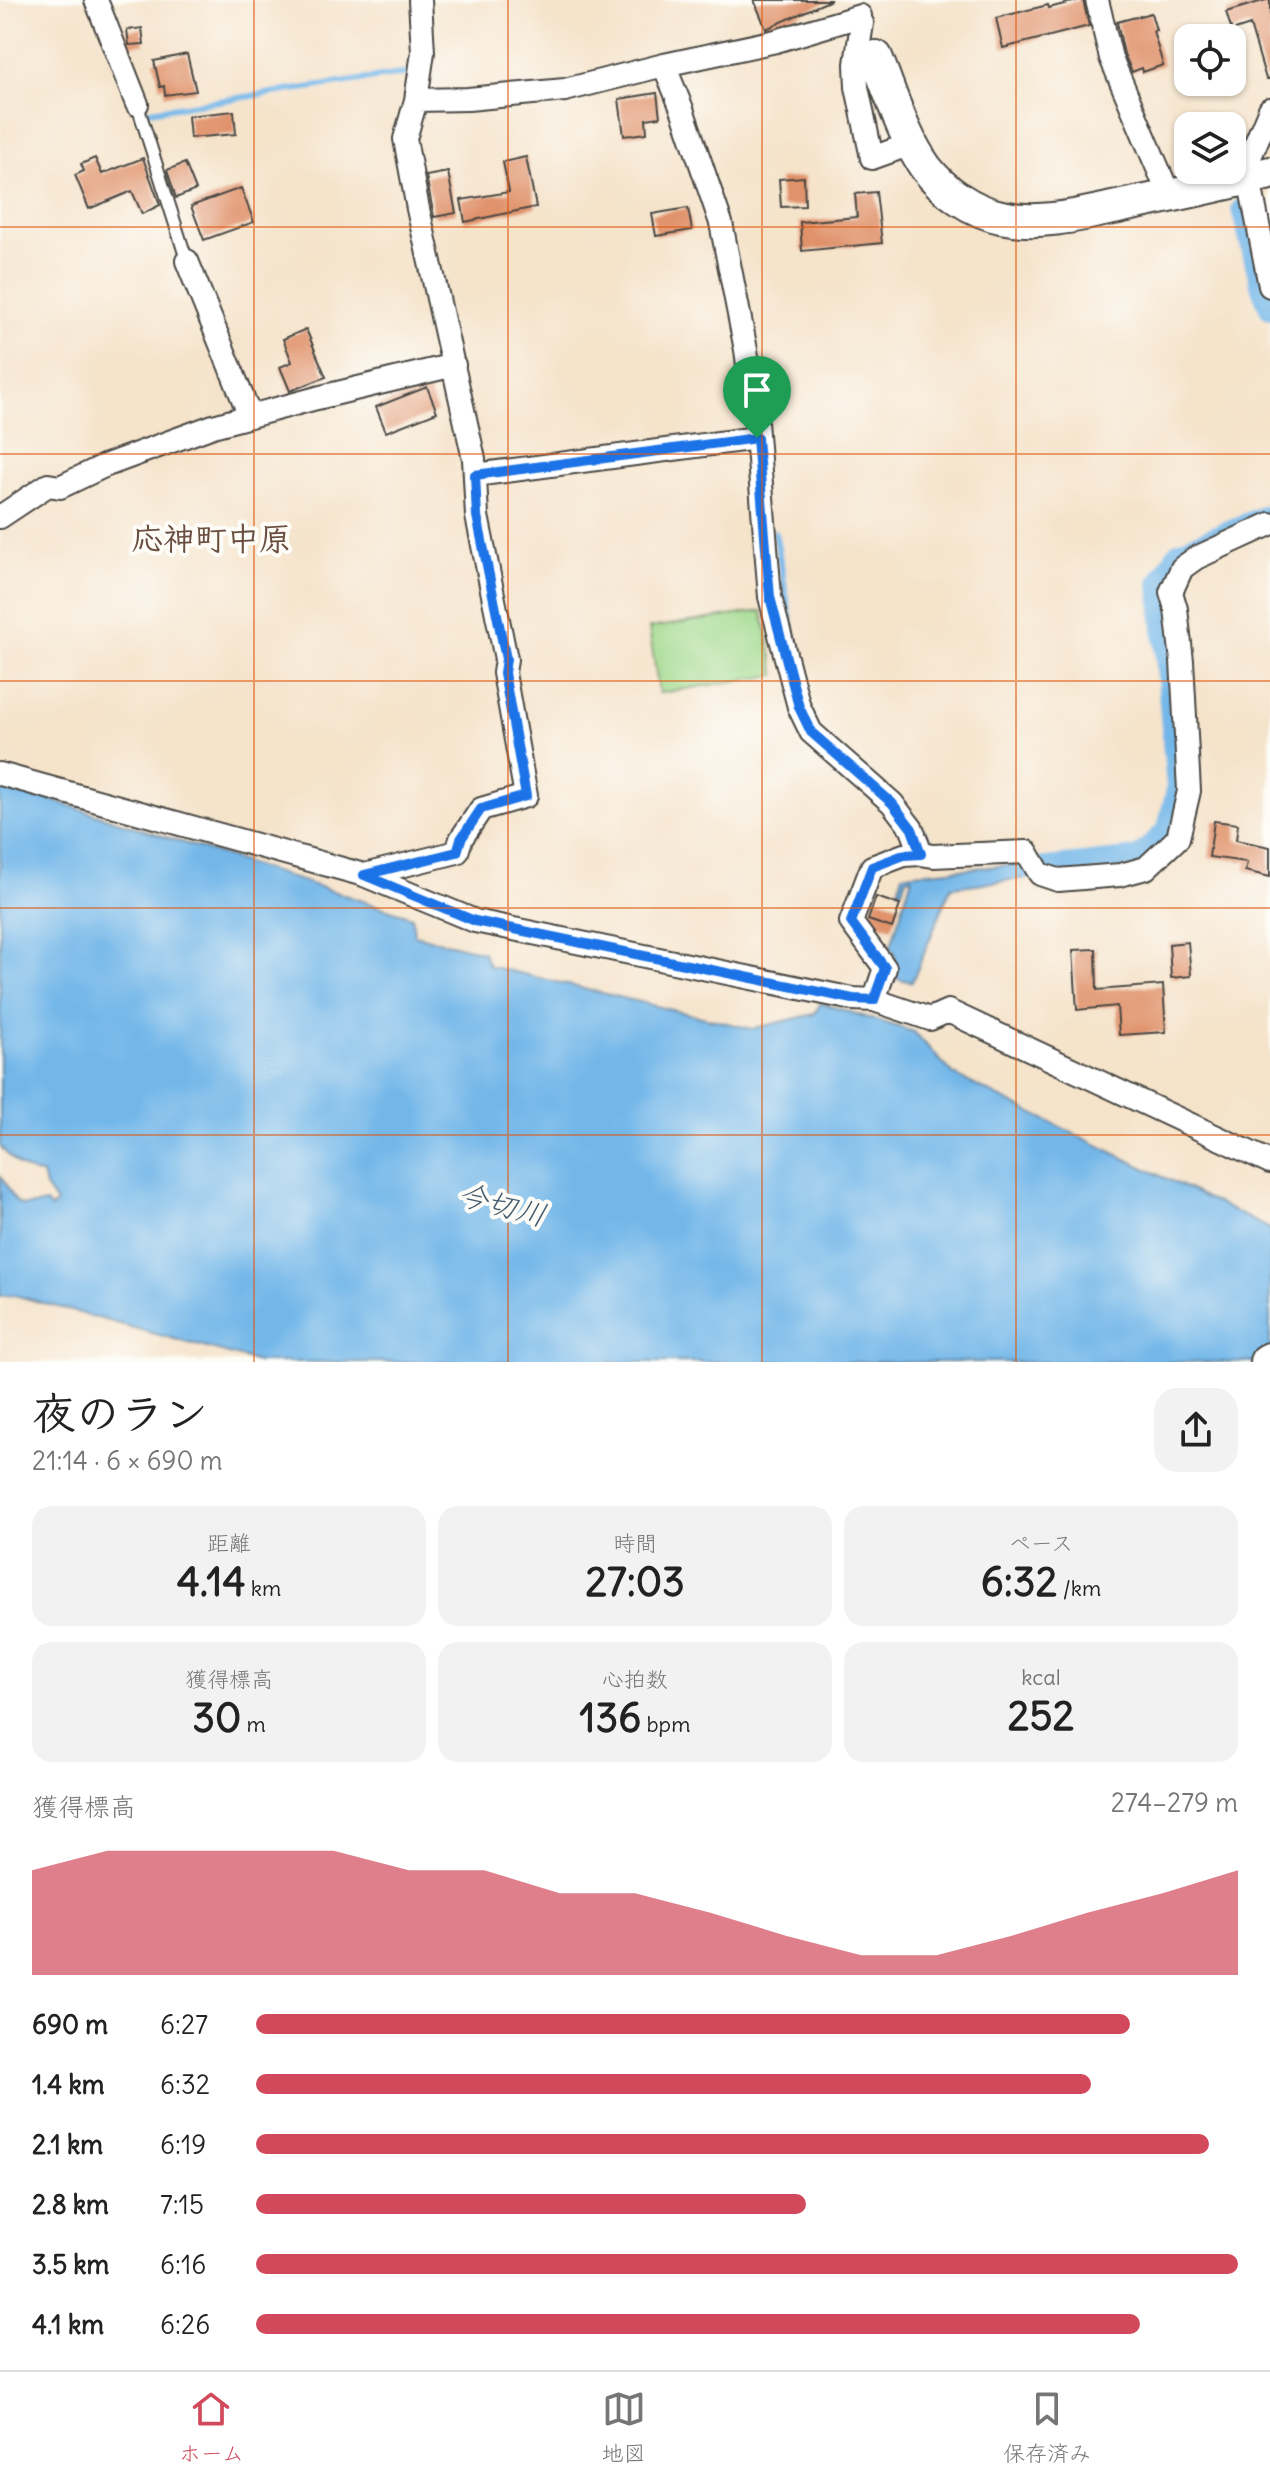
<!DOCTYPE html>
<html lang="ja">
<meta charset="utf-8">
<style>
body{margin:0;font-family:Delius,"Klee One",sans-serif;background:#f2f2f2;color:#222;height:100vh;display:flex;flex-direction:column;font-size:30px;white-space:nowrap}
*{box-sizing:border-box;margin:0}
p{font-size:26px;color:#767676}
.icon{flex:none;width:44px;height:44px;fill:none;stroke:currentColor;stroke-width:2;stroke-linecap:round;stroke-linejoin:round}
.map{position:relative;height:1362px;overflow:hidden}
.sheet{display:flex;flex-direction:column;background:#fff;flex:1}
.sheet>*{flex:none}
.controls{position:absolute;left:1174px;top:24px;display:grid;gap:16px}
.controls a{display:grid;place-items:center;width:72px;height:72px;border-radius:16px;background:#fff;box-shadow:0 2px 6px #0004;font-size:40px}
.pin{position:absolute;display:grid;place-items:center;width:68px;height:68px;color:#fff;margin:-82px -34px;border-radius:50% 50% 50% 0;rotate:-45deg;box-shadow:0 0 8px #0007}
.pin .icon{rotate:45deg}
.round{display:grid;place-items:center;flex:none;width:84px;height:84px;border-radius:24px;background:#f2f2f2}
.overview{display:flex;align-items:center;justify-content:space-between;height:136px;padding:0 32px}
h1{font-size:44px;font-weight:800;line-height:60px}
.stats{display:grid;grid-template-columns:repeat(3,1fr);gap:12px;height:136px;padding:8px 32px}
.stats div{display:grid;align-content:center;border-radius:20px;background:#f2f2f2;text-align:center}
.stats b{font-size:40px;font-weight:800}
.stats small{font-size:22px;font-weight:400}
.stats p{font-size:22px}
.chart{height:224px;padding:16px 32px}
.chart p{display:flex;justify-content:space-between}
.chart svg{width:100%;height:144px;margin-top:8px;fill:#d1495b;opacity:.7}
ul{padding:0 32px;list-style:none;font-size:26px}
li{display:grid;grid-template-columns:128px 96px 1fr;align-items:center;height:60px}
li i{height:20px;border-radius:10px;background:#d1495b}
.tab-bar{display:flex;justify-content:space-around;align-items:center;height:112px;border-top:2px solid #e0e0e0;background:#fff;font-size:22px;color:#767676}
.tab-bar a{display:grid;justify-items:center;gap:4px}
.tab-bar .current{color:#d1495b}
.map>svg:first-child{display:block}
.green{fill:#a0d98c;stroke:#66825c;stroke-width:2}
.water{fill:#73b7e9;stroke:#4f718a;stroke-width:2}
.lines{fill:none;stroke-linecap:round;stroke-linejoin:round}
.stream{stroke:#73b7e9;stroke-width:6}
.canal{stroke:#73b7e9;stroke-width:20}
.building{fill:#e0926a}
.lane-casing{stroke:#494743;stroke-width:15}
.street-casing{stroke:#494743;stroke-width:26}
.secondary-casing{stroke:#494743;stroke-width:36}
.primary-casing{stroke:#494743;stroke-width:40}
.lane{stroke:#fff;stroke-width:11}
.street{stroke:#fff;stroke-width:22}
.secondary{stroke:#fff;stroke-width:32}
.primary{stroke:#fff;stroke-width:36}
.route-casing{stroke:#fff;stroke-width:16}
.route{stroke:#1a73e8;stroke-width:10}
.grid{fill:none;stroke:#df570e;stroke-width:2;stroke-opacity:0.55}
.labels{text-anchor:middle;stroke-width:8;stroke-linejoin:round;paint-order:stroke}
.water-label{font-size:30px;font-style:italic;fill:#445c6e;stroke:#fdfcf7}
.quarter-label{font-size:32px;font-weight:bold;fill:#6a4f41;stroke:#fdfcf7}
</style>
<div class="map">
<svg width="1270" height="1362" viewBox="0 0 1270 1362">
<rect width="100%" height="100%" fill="#fdfcf7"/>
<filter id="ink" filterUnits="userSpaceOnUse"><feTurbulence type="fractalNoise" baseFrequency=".0125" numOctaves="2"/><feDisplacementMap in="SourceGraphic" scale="16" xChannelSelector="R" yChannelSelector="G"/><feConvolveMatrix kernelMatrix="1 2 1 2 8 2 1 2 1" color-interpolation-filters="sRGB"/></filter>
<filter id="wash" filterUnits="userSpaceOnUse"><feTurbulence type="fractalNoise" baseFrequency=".006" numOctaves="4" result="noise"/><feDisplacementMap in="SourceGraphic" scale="32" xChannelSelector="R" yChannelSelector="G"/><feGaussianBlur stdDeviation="1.8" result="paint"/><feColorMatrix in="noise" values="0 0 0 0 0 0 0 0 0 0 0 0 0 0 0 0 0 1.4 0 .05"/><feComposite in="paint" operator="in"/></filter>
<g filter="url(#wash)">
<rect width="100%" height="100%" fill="#f5e3ca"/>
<path class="green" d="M 762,611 L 776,675 L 659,693 L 649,628 Z"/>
<path class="water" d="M 0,783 L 412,917 L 414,935 L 483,952 L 489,966 L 752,1029 L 814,1014 L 821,1003 L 914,1032 L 954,1075 L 1270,1229 L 1270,1362 L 258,1362 L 14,1295 L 0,1296 L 0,1176 C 20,1201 8,1211 46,1203 L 51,1209 L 56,1203 L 45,1187 L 42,1174 C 23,1173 12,1160 0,1146 Z
M 1023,864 L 1029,878 L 951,887 L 912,982 L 895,978 L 895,953 L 890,948 L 912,877 L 906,878 L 902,890 L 898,890 L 903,874 Z"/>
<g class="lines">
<path class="stream" d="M 149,111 L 409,73
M 775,532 L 799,667
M 922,830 L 932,844"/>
<path class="canal" d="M 1241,209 L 1261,288 L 1270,310
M 1027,869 L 1138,857 L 1167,829 L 1176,789 L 1159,582 L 1178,551 L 1270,513"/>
</g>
<g id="blocks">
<path class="building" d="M 754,0 L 831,0 L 766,29 Z
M 1079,0 L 1083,0 L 1089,26 L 1003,48 L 996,18 L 1048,5 L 1049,8 Z
M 1266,0 L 1270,0 L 1270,79 L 1266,79 L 1250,25 L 1232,31 L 1226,12 Z
M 1151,13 L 1156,30 L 1153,31 L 1163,65 L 1143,72 L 1142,68 L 1132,72 L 1124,54 L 1117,22 Z
M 142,28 L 144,44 L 129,45 L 127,30 Z
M 187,54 L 196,91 L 165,95 L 164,86 L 160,87 L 154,61 Z
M 657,93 L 660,117 L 646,119 L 647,133 L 624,136 L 619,99 Z
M 234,111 L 236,134 L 190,138 L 188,116 Z
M 526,157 L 536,207 L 465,222 L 461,200 L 509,192 L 503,162 Z
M 95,158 L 102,174 L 143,158 L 160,205 L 142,214 L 132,191 L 89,209 L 75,175 L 84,171 L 81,164 Z
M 185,163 L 196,190 L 176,198 L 167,170 Z
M 448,172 L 456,213 L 434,217 L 426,176 Z
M 804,177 L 805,206 L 781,207 L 779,179 Z
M 241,188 L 254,222 L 204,240 L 191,206 Z
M 876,192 L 882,243 L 802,251 L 800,222 L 857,217 L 855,194 Z
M 688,208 L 692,230 L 656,236 L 652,214 Z
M 306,329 L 326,377 L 290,391 L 280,367 L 292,362 L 283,339 Z
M 427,387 L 437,412 L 386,432 L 376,407 Z
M 1214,821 L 1238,824 L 1236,840 L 1270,847 L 1270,877 L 1245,871 L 1247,862 L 1209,857 Z
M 876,897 L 900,905 L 892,928 L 868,920 Z
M 1188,942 L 1191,976 L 1171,978 L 1169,944 Z
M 1096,949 L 1097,990 L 1163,985 L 1166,1032 L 1119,1035 L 1117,1006 L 1077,1010 L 1073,950 Z"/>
</g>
</g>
<g filter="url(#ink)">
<use href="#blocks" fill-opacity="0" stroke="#494743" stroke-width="2"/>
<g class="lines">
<defs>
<path id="lane" d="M 137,104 L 187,261"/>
<path id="street" d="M 96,0 L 137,104
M 1097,0 L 1111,58 L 1170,197
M 862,23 L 856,64 L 857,87 L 872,158 L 911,144
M 664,65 L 682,109 L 721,223 L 746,350 L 756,422 L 770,597 L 799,707 L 811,732 L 892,803 L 912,829 L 921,854 L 933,856 L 1027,852 L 1040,874 L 1058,880 L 1120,875 L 1146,868 L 1178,838 L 1189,791 L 1182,661 L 1176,609 L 1171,592 L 1182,568 L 1196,558 L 1270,524
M 416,100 L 468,99 L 565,90 L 664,65 L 776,41 L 860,16
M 1249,178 L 1270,286
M 1240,181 L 1270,109
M 187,261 L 250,416
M 475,475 L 757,438
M 0,517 L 48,485 L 60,487 L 104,466 L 213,426 L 317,398 L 454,365
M 0,774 L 364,875 L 475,921 L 853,999 L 874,1000 L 930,1019 L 948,1011 L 1270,1162
M 364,875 L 457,852 L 461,839 L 481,809 L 526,796 L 504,673 L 506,659 L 477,516 L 474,459 L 418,209 L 405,139 L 416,100 L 423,52 L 420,0
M 874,1000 L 885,968 L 851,922 L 872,867 L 904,855 L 921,854"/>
<path id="secondary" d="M 876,57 C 891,94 903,136 926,168 C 944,191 972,211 1001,217 C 1041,226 1083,214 1122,206 C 1171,196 1221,185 1270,173"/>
<path id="primary" d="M 1268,1362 L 1270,1361"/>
</defs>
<use href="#lane" class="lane-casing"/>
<use href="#street" class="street-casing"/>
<use href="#secondary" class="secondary-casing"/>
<use href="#primary" class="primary-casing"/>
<use href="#lane" class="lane"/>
<use href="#street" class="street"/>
<use href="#secondary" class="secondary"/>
<use href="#primary" class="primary"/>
</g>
</g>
<g class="lines" filter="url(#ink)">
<defs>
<path id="route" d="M 757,438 L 770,597 L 799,707 L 811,732 L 892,803 L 912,829 L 921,854 L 904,855 L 872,867 L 851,922 L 885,968 L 874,1000 L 853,999 L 475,921 L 364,875 L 457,852 L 461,839 L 481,809 L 526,796 L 504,673 L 506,659 L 477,516 L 475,475 Z"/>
</defs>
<use href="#route" class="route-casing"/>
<use href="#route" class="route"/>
</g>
<path class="grid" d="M 254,0 L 254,1362M 508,0 L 508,1362M 762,0 L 762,1362M 1016,0 L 1016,1362M 0,227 L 1270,227M 0,454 L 1270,454M 0,681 L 1270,681M 0,908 L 1270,908M 0,1135 L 1270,1135"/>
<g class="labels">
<g class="water-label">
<text transform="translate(502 1205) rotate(15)" y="10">今切川</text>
</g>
<g class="quarter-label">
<text x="211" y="550">応神町中原</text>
</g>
</g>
</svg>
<div class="controls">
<a><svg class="icon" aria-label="locate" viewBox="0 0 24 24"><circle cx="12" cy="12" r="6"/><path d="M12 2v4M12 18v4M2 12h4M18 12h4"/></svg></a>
<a><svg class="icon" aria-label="layers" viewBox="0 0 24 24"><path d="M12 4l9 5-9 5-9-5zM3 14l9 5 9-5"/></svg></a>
</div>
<div class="pin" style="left:757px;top:438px;background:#1e9e55"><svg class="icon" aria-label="arrive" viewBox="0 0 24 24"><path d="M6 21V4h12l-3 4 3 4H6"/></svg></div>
</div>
<section class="sheet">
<div class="overview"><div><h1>夜のラン</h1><p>21:14 · 6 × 690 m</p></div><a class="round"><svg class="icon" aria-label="share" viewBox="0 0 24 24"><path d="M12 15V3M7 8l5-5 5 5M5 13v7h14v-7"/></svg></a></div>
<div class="stats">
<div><p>距離</p><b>4.14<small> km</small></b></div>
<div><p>時間</p><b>27:03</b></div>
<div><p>ペース</p><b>6:32<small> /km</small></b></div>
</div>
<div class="stats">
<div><p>獲得標高</p><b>30<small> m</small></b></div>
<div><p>心拍数</p><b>136<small> bpm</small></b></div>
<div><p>kcal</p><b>252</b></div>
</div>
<div class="chart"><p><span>獲得標高</span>274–279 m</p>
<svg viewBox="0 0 160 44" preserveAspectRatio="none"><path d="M0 44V12L10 6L20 6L30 6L40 6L50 12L60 12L70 19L80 19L90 25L100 32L110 38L120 38L130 32L140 25L150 19L160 12V44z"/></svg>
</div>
<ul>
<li><b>690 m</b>6:27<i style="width:89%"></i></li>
<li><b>1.4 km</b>6:32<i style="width:85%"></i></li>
<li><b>2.1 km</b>6:19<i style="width:97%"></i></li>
<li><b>2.8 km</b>7:15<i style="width:56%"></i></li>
<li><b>3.5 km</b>6:16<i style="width:100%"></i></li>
<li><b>4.1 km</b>6:26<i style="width:90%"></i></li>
</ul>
</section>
<nav class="tab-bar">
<a class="current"><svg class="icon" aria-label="home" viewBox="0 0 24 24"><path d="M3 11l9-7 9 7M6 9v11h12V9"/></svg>ホーム</a>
<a><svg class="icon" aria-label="map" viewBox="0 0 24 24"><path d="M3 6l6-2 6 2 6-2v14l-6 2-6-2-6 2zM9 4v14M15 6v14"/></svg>地図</a>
<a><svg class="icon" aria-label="saved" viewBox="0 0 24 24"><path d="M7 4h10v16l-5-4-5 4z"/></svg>保存済み</a>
</nav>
